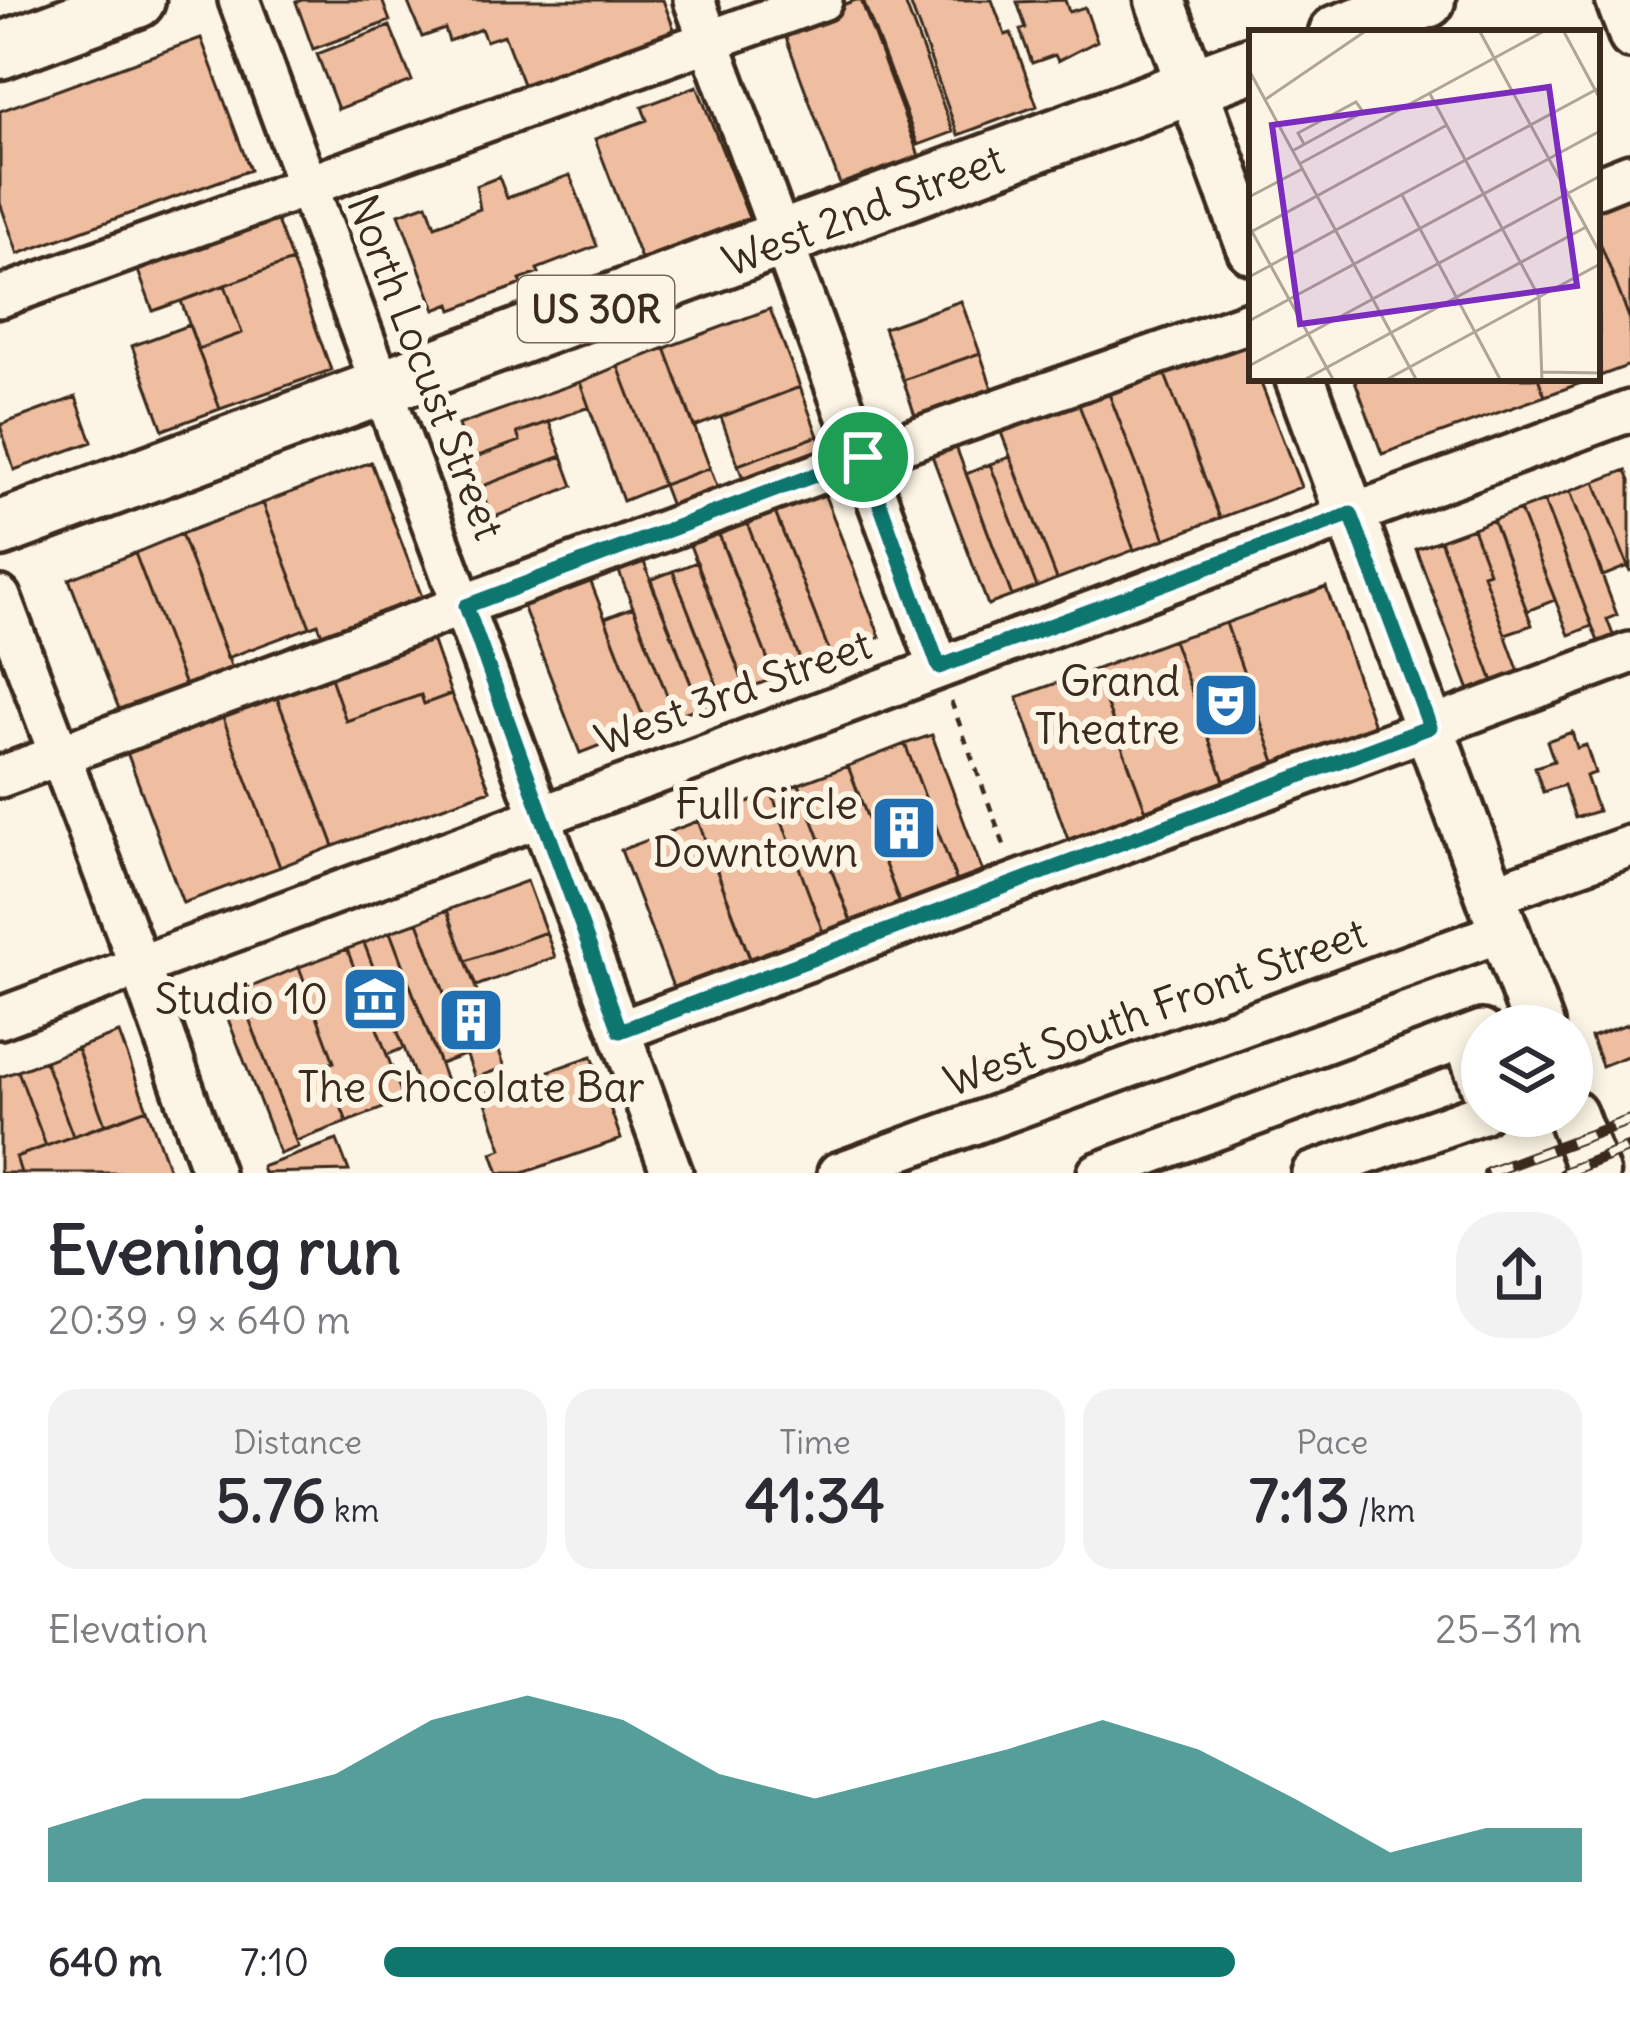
<!DOCTYPE html>
<meta charset="utf-8">
<style>
body{margin:0;font-family:Delius,sans-serif;background:#f2f2f3;color:#2b2b33;height:100vh;display:flex;flex-direction:column;font-size:45px;white-space:nowrap}
*{box-sizing:border-box;margin:0}
p{font-size:39px;color:#7c7c81}
.icon{flex:none;width:66px;height:66px;fill:none;stroke:currentColor;stroke-width:2;stroke-linecap:round;stroke-linejoin:round}
.map{position:relative;height:1173px;overflow:hidden}
.sheet{display:flex;flex-direction:column;background:#fff;flex:1}
.sheet>*{flex:none}
.fabs{position:absolute;left:1461px;top:1005px;display:grid;gap:24px}
.fabs a{display:grid;place-items:center;width:132px;height:132px;border-radius:50%;background:#fff;box-shadow:0 6px 18px #0003;font-size:60px}
.pin{position:absolute;display:grid;place-items:center;width:102px;height:102px;color:#fff;margin:-51px;border:6px solid #fff;border-radius:50%;box-shadow:0 3px 12px #0007}
.round{display:grid;place-items:center;flex:none;width:126px;height:126px;border-radius:48px;background:#f2f2f3}
.headline{display:flex;align-items:center;justify-content:space-between;height:204px;padding:0 48px}
h1{font-size:66px;font-weight:800;line-height:90px}
.stats{display:grid;grid-template-columns:repeat(3,1fr);gap:18px;height:204px;padding:12px 48px}
.stats div{display:grid;align-content:center;border-radius:30px;background:#f2f2f3;text-align:center}
.stats b{font-size:60px;font-weight:800}
.stats small{font-size:33px;font-weight:400}
.stats p{font-size:33px}
.chart{height:336px;padding:24px 48px}
.chart p{display:flex;justify-content:space-between}
.chart svg{width:100%;height:216px;margin-top:12px;fill:#0f766e;opacity:.7}
ul{padding:0 48px;list-style:none;font-size:39px}
li{display:grid;grid-template-columns:192px 144px 1fr;align-items:center;height:90px}
li i{height:30px;border-radius:15px;background:#0f766e}
.map>svg:first-child{display:block}
.building{fill:#efbea0;stroke:#3b2a1e;stroke-width:3}
.lines{fill:none;stroke-linecap:round;stroke-linejoin:round}
.minor-casing{stroke:#3b2a1e;stroke-width:48}
.major-casing{stroke:#3b2a1e;stroke-width:57}
.highway-casing{stroke:#3b2a1e;stroke-width:63}
.path{stroke:#3b2a1e;stroke-width:4.5;stroke-dasharray:9 9;stroke-linecap:butt}
.minor{stroke:#fcf5e5;stroke-width:39}
.major{stroke:#fcf5e5;stroke-width:48}
.highway{stroke:#fcf5e5;stroke-width:54}
.rail-casing{stroke:#3b2a1e;stroke-width:12}
.rail{stroke:#fcf5e5;stroke-width:8;stroke-dasharray:22;stroke-linecap:butt}
.route-casing{stroke:#fff;stroke-width:24}
.route{stroke:#0f766e;stroke-width:15}
.labels{text-anchor:middle;stroke-width:12;stroke-linejoin:round;paint-order:stroke}
.shield{fill:#fcf5e5;stroke:#75675a;stroke-width:3}
.shield-label{font-size:39px;font-weight:bold;fill:#3b2a1e}
.street-label{font-size:42px;fill:#3b2a1e;stroke:#fcf5e5}
.poi-label{font-size:42px;fill:#3b2a1e;stroke:#fcf5e5;text-anchor:end}
.inset-road{fill:none;stroke:#afa495;stroke-width:3}
.view{fill:#7b2cbf;fill-opacity:0.15;stroke:#7b2cbf;stroke-width:6}
.inset-edge{fill:none;stroke:#3b2a1e;stroke-width:6}
</style>
<div class="map">
<svg width="1630" height="1173" viewBox="0 0 1630 1173">
<rect width="100%" height="100%" fill="#fcf5e5"/>
<filter id="ink" filterUnits="userSpaceOnUse"><feTurbulence type="fractalNoise" baseFrequency=".00833" numOctaves="2"/><feDisplacementMap in="SourceGraphic" scale="24" xChannelSelector="R" yChannelSelector="G"/><feConvolveMatrix kernelMatrix="1 2 1 2 8 2 1 2 1" color-interpolation-filters="sRGB"/></filter>
<g filter="url(#ink)">
<path class="building" d="M 302,0 L 382,0 L 390,21 L 313,49 L 296,2 Z
M 407,0 L 663,0 L 680,45 L 530,102 L 504,35 L 486,41 L 481,29 L 449,41 L 445,29 L 422,37 Z
M 856,0 L 861,0 L 919,156 L 840,184 L 782,27 Z
M 863,0 L 904,0 L 953,132 L 918,145 Z
M 909,0 L 992,0 L 1005,35 L 1011,33 L 1037,106 L 958,135 Z
M 1065,0 L 1069,12 L 1085,7 L 1097,41 L 1058,61 L 1055,55 L 1032,63 L 1020,30 L 1026,28 L 1017,2 Z
M 390,26 L 412,81 L 338,109 L 317,54 Z
M 201,38 L 250,170 L 18,254 L 0,203 L 0,111 Z
M 697,86 L 749,218 L 641,259 L 595,139 L 647,120 L 642,107 Z
M 570,175 L 597,246 L 537,269 L 539,273 L 520,280 L 522,284 L 452,310 L 450,304 L 435,310 L 399,214 L 427,204 L 435,226 L 480,209 L 476,186 L 499,177 L 507,198 Z
M 1630,184 L 1630,320 L 1597,235 L 1597,196 Z
M 273,210 L 292,261 L 153,311 L 134,260 Z
M 1597,235 L 1630,320 L 1630,365 L 1600,376 Z
M 292,261 L 331,370 L 220,409 L 198,349 L 242,333 L 225,285 Z
M 225,285 L 242,333 L 198,349 L 181,301 Z
M 961,301 L 980,353 L 903,380 L 884,328 Z
M 770,309 L 800,387 L 694,427 L 665,348 Z
M 189,325 L 220,409 L 163,430 L 132,346 Z
M 1241,333 L 1252,361 L 1252,378 L 1259,378 L 1301,487 L 1220,518 L 1161,364 Z
M 665,348 L 710,468 L 663,485 L 618,366 Z
M 980,353 L 997,403 L 920,430 L 903,380 Z
M 1161,364 L 1220,518 L 1165,539 L 1106,386 Z
M 618,366 L 663,485 L 623,501 L 580,382 Z
M 1354,378 L 1538,378 L 1545,396 L 1382,454 Z
M 1538,378 L 1595,378 L 1545,396 Z
M 580,382 L 589,407 L 517,433 L 520,441 L 470,459 L 458,425 Z
M 1106,386 L 1165,539 L 1134,550 L 1076,397 Z
M 800,387 L 818,436 L 738,465 L 721,417 Z
M 76,397 L 92,442 L 14,470 L 0,425 Z
M 1076,397 L 1134,550 L 1057,579 L 999,427 Z
M 549,422 L 562,456 L 480,487 L 470,459 L 520,441 L 517,433 Z
M 818,436 L 828,463 L 748,492 L 738,465 Z
M 952,436 L 1012,596 L 988,605 L 928,445 Z
M 562,456 L 573,486 L 492,518 L 480,487 Z
M 1010,457 L 1057,579 L 1037,587 L 990,464 Z
M 371,462 L 427,610 L 327,648 L 318,624 L 310,627 L 263,503 Z
M 990,464 L 1037,587 L 1012,596 L 966,474 Z
M 710,468 L 723,502 L 676,519 L 663,485 Z
M 1626,470 L 1630,480 L 1630,572 L 1595,482 Z
M 1595,482 L 1628,566 L 1603,576 L 1570,491 Z
M 820,483 L 880,637 L 831,656 L 771,502 Z
M 1570,491 L 1617,615 L 1607,619 L 1616,643 L 1601,649 L 1544,501 Z
M 1544,501 L 1592,626 L 1569,635 L 1520,510 Z
M 263,503 L 310,627 L 227,658 L 181,534 Z
M 1520,510 L 1555,600 L 1527,611 L 1493,520 Z
M 775,512 L 831,656 L 803,667 L 747,523 Z
M 1493,520 L 1532,625 L 1505,634 L 1483,574 L 1489,572 L 1473,528 Z
M 714,523 L 775,678 L 746,689 L 686,535 Z
M 747,523 L 803,667 L 775,678 L 719,534 Z
M 1473,528 L 1489,572 L 1483,574 L 1523,683 L 1497,692 L 1440,540 Z
M 181,534 L 239,687 L 192,704 L 135,553 Z
M 1440,540 L 1497,692 L 1473,701 L 1416,549 Z
M 640,552 L 700,707 L 675,716 L 615,561 Z
M 135,553 L 192,704 L 126,727 L 69,579 Z
M 697,562 L 746,689 L 722,698 L 673,571 Z
M 673,571 L 722,698 L 700,707 L 650,580 Z
M 587,572 L 647,727 L 580,753 L 520,598 Z
M 1326,587 L 1377,734 L 1278,770 L 1226,623 Z
M 633,607 L 675,716 L 647,727 L 605,618 Z
M 1226,623 L 1278,770 L 1227,789 L 1173,640 Z
M 430,633 L 451,694 L 424,704 L 421,695 L 346,721 L 328,669 Z
M 1173,640 L 1227,789 L 1148,817 L 1094,670 Z
M 328,669 L 346,721 L 421,695 L 424,704 L 451,694 L 490,790 L 334,846 L 274,690 Z
M 1094,670 L 1148,817 L 1070,845 L 1017,697 Z
M 274,690 L 334,846 L 280,867 L 220,710 Z
M 220,710 L 280,867 L 183,903 L 125,747 Z
M 1572,732 L 1577,748 L 1586,745 L 1595,773 L 1586,776 L 1598,811 L 1575,818 L 1564,785 L 1543,792 L 1535,767 L 1554,761 L 1547,741 Z
M 932,735 L 986,881 L 960,890 L 905,744 Z
M 905,744 L 960,890 L 903,912 L 848,766 Z
M 848,766 L 905,917 L 856,935 L 799,784 Z
M 799,784 L 854,929 L 826,940 L 772,794 Z
M 772,794 L 826,940 L 753,967 L 698,821 Z
M 698,821 L 755,971 L 678,1000 L 621,850 Z
M 527,881 L 546,932 L 466,961 L 447,910 Z
M 447,910 L 505,1067 L 475,1078 L 418,922 Z
M 418,922 L 467,1054 L 440,1064 L 390,932 Z
M 390,932 L 445,1078 L 419,1087 L 364,943 Z
M 546,932 L 555,957 L 476,986 L 466,961 Z
M 364,943 L 404,1048 L 387,1055 L 347,949 Z
M 347,949 L 404,1100 L 347,1122 L 325,1065 L 334,1062 L 299,967 Z
M 299,967 L 334,1062 L 325,1065 L 347,1122 L 296,1141 L 239,992 Z
M 239,992 L 298,1147 L 280,1154 L 223,1006 L 225,997 Z
M 1630,1023 L 1630,1055 L 1602,1066 L 1591,1037 Z
M 119,1033 L 147,1109 L 105,1125 L 77,1048 Z
M 77,1048 L 105,1125 L 73,1136 L 45,1061 Z
M 592,1056 L 621,1139 L 523,1173 L 499,1173 L 492,1153 L 502,1149 L 483,1094 Z
M 45,1061 L 73,1136 L 46,1146 L 18,1071 Z
M 18,1071 L 46,1146 L 16,1157 L 21,1173 L 0,1173 L 0,1077 Z
M 147,1109 L 170,1173 L 21,1173 L 16,1157 Z
M 337,1140 L 349,1171 L 264,1173 L 262,1167 Z"/>
<g class="lines">
<defs>
<path id="minor" d="M 239,0 L 672,1173
M 694,0 L 939,667
M 1616,0 L 1630,38
M 1597,187 L 1630,174
M 0,297 L 822,0
M 0,597 L 140,967 L 213,1173
M 0,777 L 863,457 L 1252,321
M 1492,895 L 1630,846
M 0,1018 L 1630,411
M 620,1031 L 1630,653
M 1464,1038 L 1482,1089
M 838,1173 L 1504,931
M 1098,1173 L 1482,1031
M 1312,1173 L 1482,1113"/>
<path id="major" d="M 1160,0 L 1252,249
M 1300,378 L 1539,1026
M 1572,1115 L 1594,1173"/>
<path id="highway" d="M 1337,33 L 1427,0
M 0,51 L 137,0
M 0,529 L 1252,64"/>
</defs>
<use href="#minor" class="minor-casing"/>
<use href="#major" class="major-casing"/>
<use href="#highway" class="highway-casing"/>
<path class="path" d="M 951,701 L 1007,853"/>
<use href="#minor" class="minor"/>
<use href="#major" class="major"/>
<use href="#highway" class="highway"/>
<defs>
<path id="rail" d="M 1488,1173 L 1630,1120
M 1564,1173 L 1630,1147"/>
</defs>
<use href="#rail" class="rail-casing"/>
<use href="#rail" class="rail"/>
</g>
</g>
<g class="lines" filter="url(#ink)">
<defs>
<path id="route" d="M 863,457 L 939,667 L 1351,514 L 1430,727 L 620,1031 L 466,606 Z"/>
</defs>
<use href="#route" class="route-casing"/>
<use href="#route" class="route"/>
</g>
<defs>
<symbol id="theatre-square" viewBox="-11 -11 22 22"><rect x="-9" y="-9" width="18" height="18" rx="4" fill="#1f6fb2" stroke="#fcf5e5"/><path d="M-5-5.5Q0-4 5-5.5V0Q5 5 0 6Q-5 5-5 0ZM-3.3-2.5H-1v1.5H-3.3ZM1-2.5H3.3v1.5H1ZM-2.8 1Q0 5.5 2.8 1Z" fill="#fff"/></symbol>
<symbol id="building-square" viewBox="-11 -11 22 22"><rect x="-9" y="-9" width="18" height="18" rx="4" fill="#1f6fb2" stroke="#fcf5e5"/><path d="M-4-6H4V6H1V3H-1V6H-4ZM-2.5-4.3h1.7v1.8h-1.7ZM.8-4.3h1.7v1.8H.8ZM-2.5-1h1.7V.8h-1.7ZM.8-1h1.7V.8H.8Z" fill="#fff"/></symbol>
<symbol id="museum-square" viewBox="-11 -11 22 22"><rect x="-9" y="-9" width="18" height="18" rx="4" fill="#1f6fb2" stroke="#fcf5e5"/><path d="M0-6L6-3V-2H-6V-3ZM-5-1h2V3h-2ZM-1-1h2V3h-2ZM3-1h2V3H3ZM-6 4H6V6H-6Z" fill="#fff"/></symbol>
</defs>
<g fill-rule="evenodd">
<use href="#theatre-square" x="1188" y="667" width="76" height="76"/>
<use href="#building-square" x="866" y="790" width="76" height="76"/>
<use href="#museum-square" x="337" y="961" width="76" height="76"/>
<use href="#building-square" x="433" y="982" width="76" height="76"/>
</g>
<g class="labels">
<rect class="shield" x="518" y="276" width="156" height="66" rx="9"/>
<g class="shield-label">
<text x="596" y="323">US 30R</text>
</g>
<g class="street-label">
<text transform="translate(863 210) rotate(-21)" y="15">West 2nd Street</text>
<text transform="translate(426 367) rotate(69)" y="15">North Locust Street</text>
<text transform="translate(733 692) rotate(-20)" y="15">West 3rd Street</text>
<text transform="translate(1155 1007) rotate(-20)" y="15">West South Front Street</text>
</g>
<g class="poi-label">
<text x="1180" y="696">Grand<tspan x="1180" dy="48">Theatre</tspan></text>
<text x="858" y="819">Full Circle<tspan x="858" dy="48">Downtown</tspan></text>
<text x="328" y="1014">Studio 10</text>
<text x="471" y="1102" text-anchor="middle">The Chocolate Bar</text>
</g>
</g>
<g transform="translate(1249 30)">
<rect width="351" height="351" fill="#fcf5e5"/>
<path class="inset-road" d="M 230,0 L 351,223M 314,0 L 351,69M 0,40 L 168,351M 181,64 L 290,267 L 293,351M 17,69 L 118,0M 45,120 L 114,82 L 107,72 L 49,103 L 55,114M 52,133 L 297,0M 153,165 L 252,351M 0,167 L 53,139M 0,196 L 85,351M 0,203 L 198,95M 0,247 L 350,58M 0,291 L 351,101M 0,336 L 351,146M 292,342 L 351,343M 53,351 L 337,197M 135,351 L 351,234"/>
<path class="view" d="M 300,57 L 328,256 L 51,294 L 23,95 Z"/>
<rect width="351" height="351" class="inset-edge"/>
</g>
</svg>
<div class="fabs">
<a><svg class="icon" aria-label="layers" viewBox="0 0 24 24"><path d="M12 4l9 5-9 5-9-5zM3 14l9 5 9-5"/></svg></a>
</div>
<div class="pin" style="left:863px;top:457px;background:#1e9e55"><svg class="icon" aria-label="arrive" viewBox="0 0 24 24"><path d="M6 21V4h12l-3 4 3 4H6"/></svg></div>
</div>
<section class="sheet">
<div class="headline"><div><h1>Evening run</h1><p>20:39 · 9 × 640 m</p></div><a class="round"><svg class="icon" aria-label="share" viewBox="0 0 24 24"><path d="M12 15V3M7 8l5-5 5 5M5 13v7h14v-7"/></svg></a></div>
<div class="stats">
<div><p>Distance</p><b>5.76<small> km</small></b></div>
<div><p>Time</p><b>41:34</b></div>
<div><p>Pace</p><b>7:13<small> /km</small></b></div>
</div>
<div class="chart"><p><span>Elevation</span>25–31 m</p>
<svg viewBox="0 0 160 44" preserveAspectRatio="none"><path d="M0 44V33L10 27L20 27L30 22L40 11L50 6L60 11L70 22L80 27L90 22L100 17L110 11L120 17L130 27L140 38L150 33L160 33V44z"/></svg>
</div>
<ul>
<li><b>640 m</b>7:10<i style="width:71%"></i></li>
</ul>
</section>
